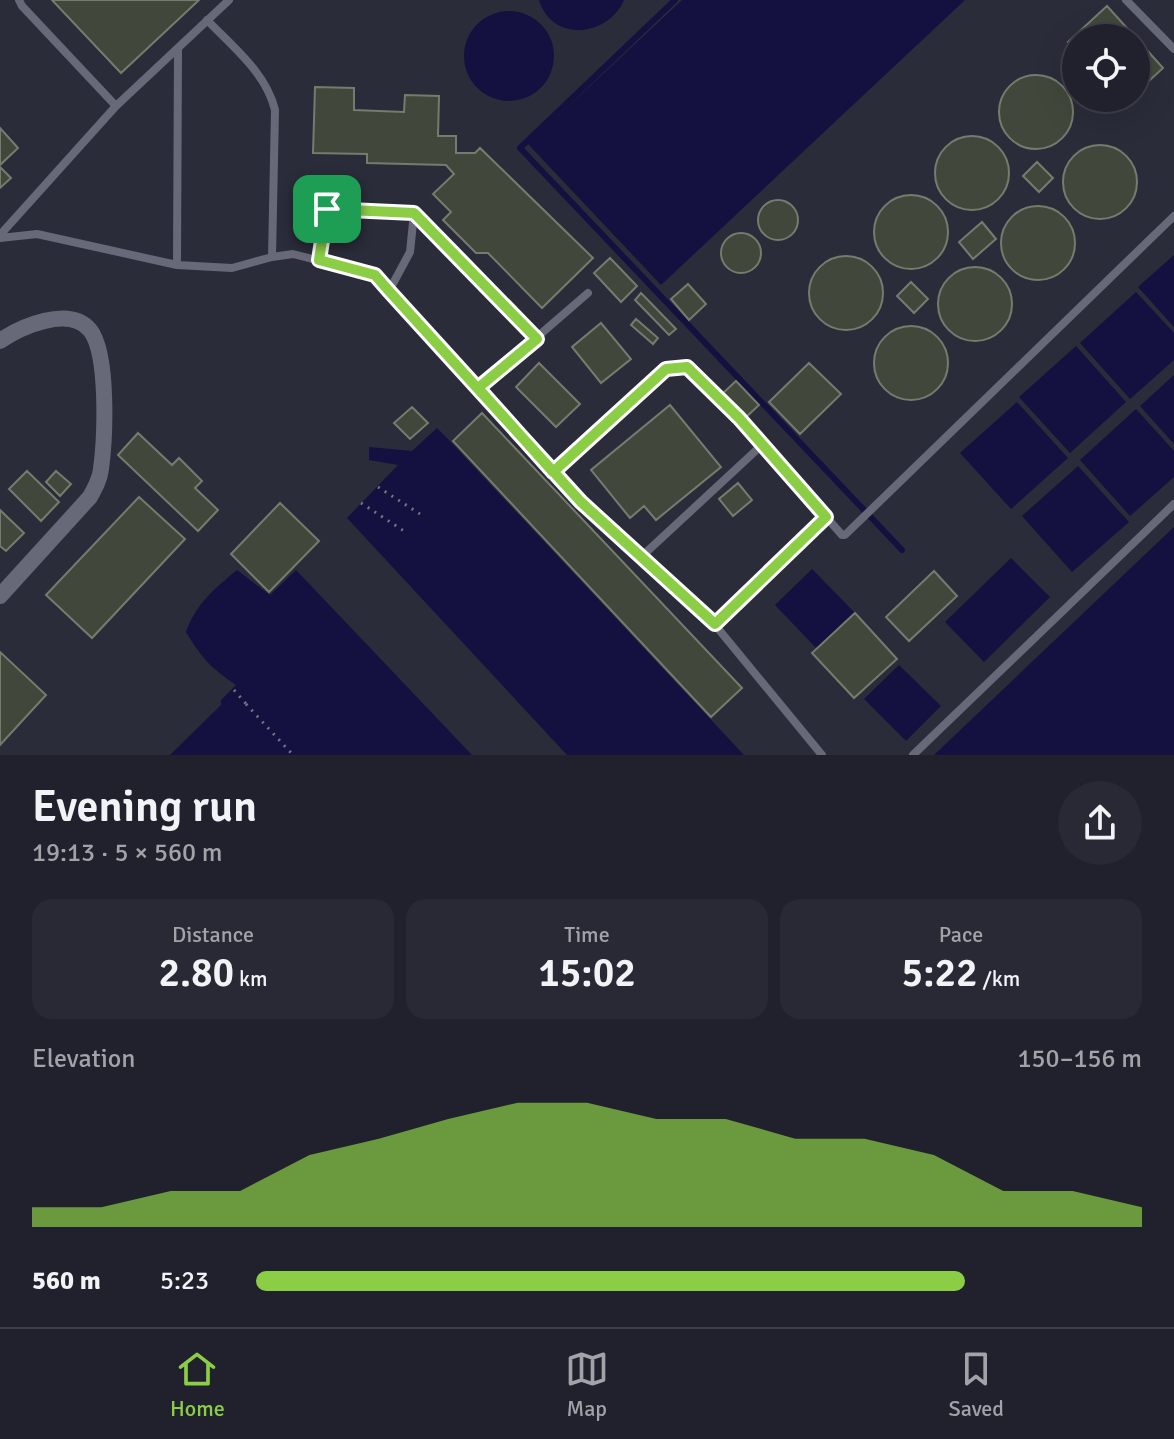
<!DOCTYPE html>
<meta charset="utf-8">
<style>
body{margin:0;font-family:Signika,sans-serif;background:#282934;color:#f1f3f6;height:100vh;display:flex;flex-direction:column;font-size:30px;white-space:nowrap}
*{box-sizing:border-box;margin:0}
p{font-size:26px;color:#a2a3a9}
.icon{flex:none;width:44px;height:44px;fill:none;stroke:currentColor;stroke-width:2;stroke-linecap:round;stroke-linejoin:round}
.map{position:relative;height:755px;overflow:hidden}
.panel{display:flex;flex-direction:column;background:#20212c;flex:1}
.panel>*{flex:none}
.tools{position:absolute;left:1062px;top:24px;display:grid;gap:16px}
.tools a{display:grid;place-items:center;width:88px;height:88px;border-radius:50%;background:#20212c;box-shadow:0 8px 32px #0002,0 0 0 2px #3d3e48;font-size:40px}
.pin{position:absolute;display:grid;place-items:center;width:68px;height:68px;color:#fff;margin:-34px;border-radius:16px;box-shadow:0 4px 12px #0006}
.round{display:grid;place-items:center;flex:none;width:84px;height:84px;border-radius:42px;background:#282934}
.headline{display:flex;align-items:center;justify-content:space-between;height:136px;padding:0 32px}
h1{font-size:44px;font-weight:600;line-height:60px}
.figures{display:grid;grid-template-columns:repeat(3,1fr);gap:12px;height:136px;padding:8px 32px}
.figures div{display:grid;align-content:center;border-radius:20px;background:#282934;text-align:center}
.figures b{font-size:40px;font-weight:600}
.figures small{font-size:22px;font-weight:400}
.figures p{font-size:22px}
.chart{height:224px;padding:16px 32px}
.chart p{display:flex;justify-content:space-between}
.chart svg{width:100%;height:144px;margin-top:8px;fill:#8bce46;opacity:.7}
ul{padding:0 32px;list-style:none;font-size:26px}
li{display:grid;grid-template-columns:128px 96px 1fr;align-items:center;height:60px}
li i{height:20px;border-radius:10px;background:#8bce46}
.tab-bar{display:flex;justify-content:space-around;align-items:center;height:112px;border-top:2px solid #3d3e48;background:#20212c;font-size:22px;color:#a2a3a9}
.tab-bar a{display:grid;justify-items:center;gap:4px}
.tab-bar .selected{color:#8bce46}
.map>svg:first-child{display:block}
.water{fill:#14103f}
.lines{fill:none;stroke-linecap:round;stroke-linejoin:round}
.stream{stroke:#14103f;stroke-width:6}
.building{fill:#41483b;stroke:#747c6e;stroke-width:2}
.path{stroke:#747581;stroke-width:3;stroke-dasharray:2 6;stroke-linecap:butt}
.lane{stroke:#676978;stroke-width:8}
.street{stroke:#676978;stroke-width:16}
.route-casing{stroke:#fff;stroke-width:16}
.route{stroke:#8bce46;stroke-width:10}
</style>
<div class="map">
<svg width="1174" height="755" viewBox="0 0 1174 755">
<rect width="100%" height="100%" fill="#2b2c3a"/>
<path class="water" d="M 539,0 L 624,0 C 608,37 552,43 539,0 Z
M 682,0 L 965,0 L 661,285 L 528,144 Z
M464 56a45 45 0 1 1 90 0a45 45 0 1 1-90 0Z
M 1174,255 L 1174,327 L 1138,287 Z
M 1136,292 L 1174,333 L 1174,360 L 1130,399 L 1080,343 Z
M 1076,346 L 1126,402 L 1070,453 L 1019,397 Z
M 1174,375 L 1174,444 L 1140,406 Z
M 1017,402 L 1068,458 L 1011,509 L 960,453 Z
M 1136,409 L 1174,451 L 1174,477 L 1130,516 L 1080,460 Z
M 437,428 L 448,439 L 744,755 L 567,755 L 347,518 L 398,465 L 369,460 L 369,447 L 412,451 Z
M 1078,466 L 1129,522 L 1072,572 L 1022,516 Z
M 1174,527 L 1174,755 L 934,755 Z
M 1011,558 L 1050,597 L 984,662 L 945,622 Z
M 812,569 L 855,613 L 817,649 L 775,605 Z
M 237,570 L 270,595 L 296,570 L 472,755 L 170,755 L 221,705 L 221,700 L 236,685 C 210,667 203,660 186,632 C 196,604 214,589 237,570 Z
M 899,665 L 941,706 L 906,741 L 864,699 Z"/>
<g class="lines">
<path class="stream" d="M 675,0 L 520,148 L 902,550"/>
</g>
<path class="building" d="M 52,0 L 199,0 L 121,73 Z
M 1107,6 L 1136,38 L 1076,38 L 1076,51 L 1068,42 Z
M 1136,38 L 1163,68 L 1136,93 Z
M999 112a37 37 0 1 1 74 0a37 37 0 1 1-74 0Z
M 315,87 L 354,88 L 354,110 L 404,112 L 405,95 L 439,96 L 438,136 L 456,136 L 456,153 L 475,153 L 480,148 L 593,258 L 542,308 L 488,253 L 476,253 L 443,220 L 451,212 L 433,194 L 454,174 L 446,165 L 367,163 L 367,154 L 313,153 Z
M 0,128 L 18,148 L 0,165 Z
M935 173a37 37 0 1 1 74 0a37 37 0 1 1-74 0Z
M1063 182a37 37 0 1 1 74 0a37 37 0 1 1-74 0Z
M 1037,162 L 1053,178 L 1039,192 L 1023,176 Z
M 0,167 L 11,178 L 0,188 Z
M874 232a37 37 0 1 1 74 0a37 37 0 1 1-74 0Z
M758 220a20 20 0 1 1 40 0a20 20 0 1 1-40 0Z
M1001 243a37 37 0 1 1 74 0a37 37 0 1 1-74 0Z
M 982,222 L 996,239 L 973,259 L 959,242 Z
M721 253a20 20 0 1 1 40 0a20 20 0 1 1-40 0Z
M809 293a37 37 0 1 1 74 0a37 37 0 1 1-74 0Z
M 610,258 L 637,286 L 621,302 L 594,273 Z
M938 304a37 37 0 1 1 74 0a37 37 0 1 1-74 0Z
M 911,282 L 928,299 L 914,313 L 897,296 Z
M 688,284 L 706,304 L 689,320 L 671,299 Z
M 641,293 L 676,329 L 669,335 L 635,300 Z
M 636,319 L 658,338 L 653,344 L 631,325 Z
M 601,323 L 631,359 L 601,383 L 572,347 Z
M874 363a37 37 0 1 1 74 0a37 37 0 1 1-74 0Z
M 539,363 L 580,404 L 556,427 L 516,387 Z
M 809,363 L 841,394 L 800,434 L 769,402 Z
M 736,381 L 759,405 L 744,419 L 721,395 Z
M 670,405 L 721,467 L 656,520 L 644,506 L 630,518 L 591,470 Z
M 412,407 L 428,423 L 410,439 L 394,423 Z
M 482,413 L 742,688 L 711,717 L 453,441 Z
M 138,433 L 172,465 L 179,458 L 202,481 L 195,488 L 218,510 L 198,531 L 118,455 Z
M 27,471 L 59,502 L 41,521 L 9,489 Z
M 56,471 L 71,484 L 60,496 L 46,482 Z
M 738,483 L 752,500 L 733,516 L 719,499 Z
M 139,497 L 185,539 L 92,638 L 46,595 Z
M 280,503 L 319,541 L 269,592 L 231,554 Z
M 0,510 L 24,533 L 6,551 L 0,546 Z
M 934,571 L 957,596 L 909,641 L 886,617 Z
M 855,613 L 897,659 L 854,698 L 812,653 Z
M 0,652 L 46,695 L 0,745 Z"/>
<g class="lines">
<path class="path" d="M 378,487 L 420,514
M 361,503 L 407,533
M 234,690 L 247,705
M 246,704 L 293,755"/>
<path class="lane" d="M 19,0 L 22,6 L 116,106
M 1126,0 L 1174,49
M 207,20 C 234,48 266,73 275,110 L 272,257
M 414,213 L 537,339
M 0,235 L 116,106 L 229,0
M 0,238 L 37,234 L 177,265 L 232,268 L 272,257 L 293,254 L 375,275 L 581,502 L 711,620 L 822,755
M 319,260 L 327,209 L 414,213 L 410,252 L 389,291
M 177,265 L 178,49
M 478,388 L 588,293
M 553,472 L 666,369 L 687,367 L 739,418 L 842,535 L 845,535 L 1174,216
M 640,558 L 762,445
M 715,624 L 826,517
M 913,755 L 1174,504"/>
<path class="street" d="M 0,341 C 20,327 69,305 90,330 C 109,354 105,439 101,469 C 100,479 95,488 90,497 L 0,596"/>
</g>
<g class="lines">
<defs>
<path id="route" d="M 327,209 L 319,260 L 375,275 L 389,291 L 581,502 L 715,624 L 826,517 L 739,418 L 687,367 L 666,369 L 553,472 L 478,388 L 537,339 L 414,213 L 327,209"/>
</defs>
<use href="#route" class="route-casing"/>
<use href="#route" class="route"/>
</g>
</svg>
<div class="tools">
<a><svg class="icon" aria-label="locate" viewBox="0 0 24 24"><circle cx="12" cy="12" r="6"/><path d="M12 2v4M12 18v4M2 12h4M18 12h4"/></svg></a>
</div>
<div class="pin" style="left:327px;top:209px;background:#1e9e55"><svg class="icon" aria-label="arrive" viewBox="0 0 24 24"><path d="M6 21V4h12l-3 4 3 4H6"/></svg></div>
</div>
<section class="panel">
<div class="headline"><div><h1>Evening run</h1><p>19:13 · 5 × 560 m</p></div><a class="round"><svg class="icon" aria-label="share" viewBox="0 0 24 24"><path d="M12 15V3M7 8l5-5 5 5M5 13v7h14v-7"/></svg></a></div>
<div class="figures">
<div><p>Distance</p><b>2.80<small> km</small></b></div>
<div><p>Time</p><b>15:02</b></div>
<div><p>Pace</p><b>5:22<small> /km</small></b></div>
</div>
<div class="chart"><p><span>Elevation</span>150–156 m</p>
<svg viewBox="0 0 160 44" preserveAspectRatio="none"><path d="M0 44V38L10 38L20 33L30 33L40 22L50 17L60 11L70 6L80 6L90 11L100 11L110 17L120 17L130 22L140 33L150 33L160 38V44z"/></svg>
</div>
<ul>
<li><b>560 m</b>5:23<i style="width:80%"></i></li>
</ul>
</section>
<nav class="tab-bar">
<a class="selected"><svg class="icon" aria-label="home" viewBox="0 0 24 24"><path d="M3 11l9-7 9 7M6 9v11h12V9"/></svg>Home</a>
<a><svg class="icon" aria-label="map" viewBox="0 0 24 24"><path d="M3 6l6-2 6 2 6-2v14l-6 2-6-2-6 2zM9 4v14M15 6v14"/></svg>Map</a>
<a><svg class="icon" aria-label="saved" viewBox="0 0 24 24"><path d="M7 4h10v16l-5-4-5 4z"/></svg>Saved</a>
</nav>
